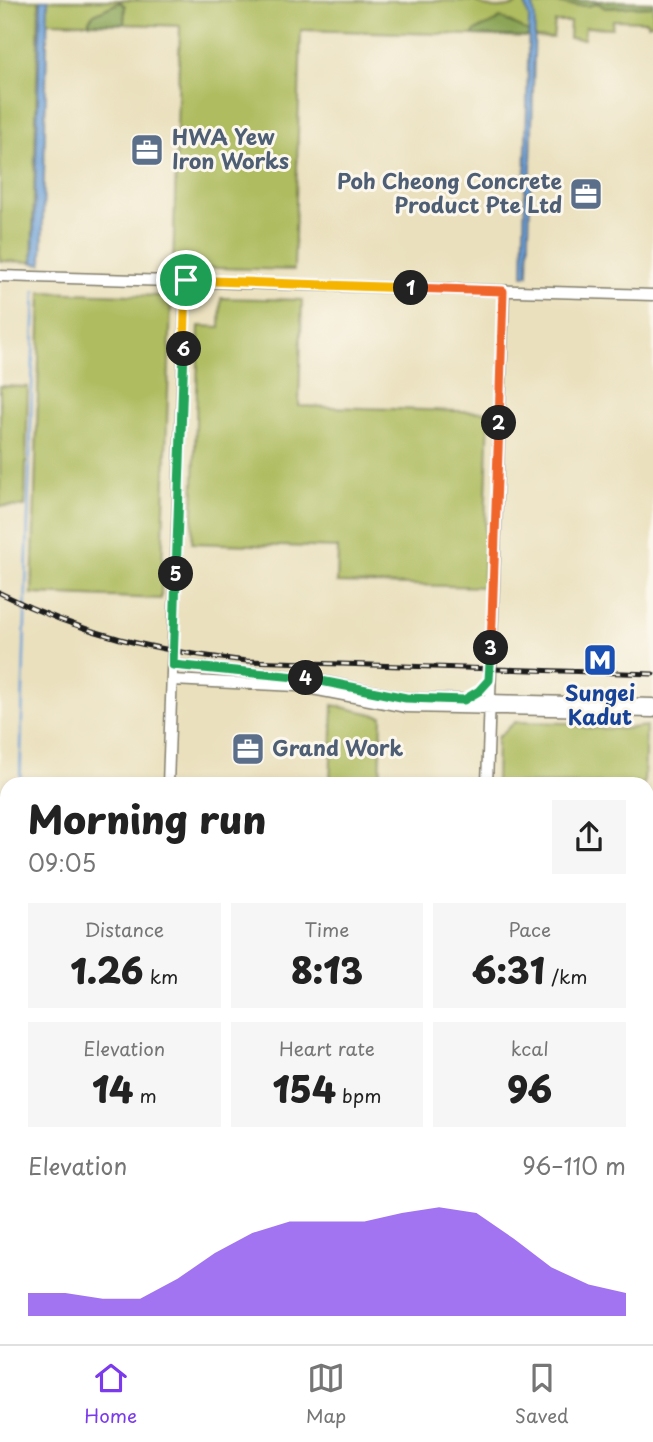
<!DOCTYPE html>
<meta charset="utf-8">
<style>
body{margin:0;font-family:"Playpen Sans",sans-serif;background:#f6f6f6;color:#222;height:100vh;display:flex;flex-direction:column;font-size:26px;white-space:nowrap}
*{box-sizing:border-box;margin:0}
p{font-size:23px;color:#767676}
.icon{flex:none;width:38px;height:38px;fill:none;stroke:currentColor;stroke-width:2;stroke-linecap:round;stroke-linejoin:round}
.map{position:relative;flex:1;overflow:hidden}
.side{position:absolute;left:0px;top:777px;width:654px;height:567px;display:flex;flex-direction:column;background:#fff;border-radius:21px 21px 0 0;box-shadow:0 4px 10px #0003}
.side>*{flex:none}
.pin{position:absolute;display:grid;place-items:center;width:60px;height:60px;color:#fff;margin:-30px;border:4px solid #fff;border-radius:50%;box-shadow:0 2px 7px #0007}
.km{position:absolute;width:35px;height:35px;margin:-18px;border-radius:50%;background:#222;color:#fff;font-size:19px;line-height:35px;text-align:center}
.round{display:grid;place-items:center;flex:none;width:74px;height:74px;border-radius:0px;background:#f6f6f6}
.overview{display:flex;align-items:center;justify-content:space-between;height:119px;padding:0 28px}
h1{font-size:38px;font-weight:800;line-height:52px}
.metrics{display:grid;grid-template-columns:repeat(3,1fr);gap:10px;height:119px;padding:7px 28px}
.metrics div{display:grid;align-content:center;border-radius:0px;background:#f6f6f6;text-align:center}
.metrics b{font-size:35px;font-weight:800}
.metrics small{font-size:19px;font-weight:400}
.metrics p{font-size:19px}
.chart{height:196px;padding:14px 28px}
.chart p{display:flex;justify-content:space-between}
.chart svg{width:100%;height:126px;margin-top:7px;fill:#7c3aed;opacity:.7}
.tabs{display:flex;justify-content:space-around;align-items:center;height:98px;border-top:2px solid #e0e0e0;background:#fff;font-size:19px;color:#767676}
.tabs a{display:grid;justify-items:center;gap:4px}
.tabs .selected{color:#7c3aed}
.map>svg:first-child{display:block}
.green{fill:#afbc5f;stroke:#666c3e;stroke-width:2}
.forest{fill:#8ba456;stroke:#546039;stroke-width:2}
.water{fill:#6ca0d8;stroke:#445e7a;stroke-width:2}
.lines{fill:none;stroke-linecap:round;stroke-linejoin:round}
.stream{stroke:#6ca0d8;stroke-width:2.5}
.minor-casing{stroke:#837e6c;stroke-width:13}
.major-casing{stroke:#837e6c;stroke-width:16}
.minor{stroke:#fff;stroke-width:10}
.major{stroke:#fcba8e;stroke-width:12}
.rail-casing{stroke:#1c1c1c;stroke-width:5}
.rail{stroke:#fbf7ec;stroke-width:2.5;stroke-dasharray:8;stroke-linecap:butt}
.split-1-casing{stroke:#fff;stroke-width:14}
.split-2-casing{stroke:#fff;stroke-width:14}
.split-3-casing{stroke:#fff;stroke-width:14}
.split-4-casing{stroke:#fff;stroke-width:14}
.split-5-casing{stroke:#fff;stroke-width:14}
.split-6-casing{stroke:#fff;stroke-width:14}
.split-7-casing{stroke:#fff;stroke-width:14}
.split-1{stroke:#f5b400;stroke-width:9}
.split-2{stroke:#f0652b;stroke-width:9}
.split-3{stroke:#f0652b;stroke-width:9}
.split-4{stroke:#22a559;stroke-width:9}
.split-5{stroke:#22a559;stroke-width:9}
.split-6{stroke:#22a559;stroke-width:9}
.split-7{stroke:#f5b400;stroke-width:9}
.labels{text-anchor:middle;stroke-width:6;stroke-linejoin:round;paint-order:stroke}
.service-label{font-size:21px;font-weight:bold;fill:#4e5e75;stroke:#fbf7ec;text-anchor:start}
.transit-label{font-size:21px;font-weight:bold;fill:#164399;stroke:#fbf7ec}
</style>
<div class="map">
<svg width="653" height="1344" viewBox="0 0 653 1344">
<rect width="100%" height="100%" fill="#fbf7ec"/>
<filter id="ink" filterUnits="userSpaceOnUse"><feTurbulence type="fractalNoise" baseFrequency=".0143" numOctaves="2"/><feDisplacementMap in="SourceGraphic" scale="14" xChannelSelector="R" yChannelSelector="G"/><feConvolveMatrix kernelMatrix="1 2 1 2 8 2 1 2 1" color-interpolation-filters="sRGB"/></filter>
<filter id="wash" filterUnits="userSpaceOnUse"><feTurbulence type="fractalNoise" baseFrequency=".00686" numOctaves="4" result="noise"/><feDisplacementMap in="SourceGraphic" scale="28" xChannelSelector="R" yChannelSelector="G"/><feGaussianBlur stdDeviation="1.57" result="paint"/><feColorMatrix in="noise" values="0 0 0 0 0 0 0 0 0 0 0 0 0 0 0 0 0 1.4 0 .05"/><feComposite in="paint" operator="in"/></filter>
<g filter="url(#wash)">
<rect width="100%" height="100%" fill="#eae0bd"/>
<path class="green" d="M 0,0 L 39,0 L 32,262 L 0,261 Z
M 48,0 L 474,1 C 487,9 502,10 516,5 L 518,0 L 524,0 L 529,11 L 529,32 C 510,26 486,17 472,35 L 301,30 L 294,270 L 173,267 L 180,26 L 124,24 L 125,6 L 120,2 L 94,14 L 89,20 L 89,23 L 47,22 Z
M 557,2 C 572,8 584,5 598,3 L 605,8 L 653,6 L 653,24 L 648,24 L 648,21 L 613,20 L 612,28 L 585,27 L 584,39 L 569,38 L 570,22 L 555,22 L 553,38 L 535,37 L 533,3 L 539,5 Z
M 41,292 L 161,296 L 171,306 L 161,599 L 32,594 Z
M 221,298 L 302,300 L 299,406 L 489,412 L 483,587 L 337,583 L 338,548 L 192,543 L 199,326 L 220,327 Z
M 0,386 L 28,387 L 25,507 L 0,506 Z
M 333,705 L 382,716 L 380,784 L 330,784 Z
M 515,722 L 567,723 L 587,728 L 624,729 L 646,726 L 644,784 L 496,784 L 497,738 Z"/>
<path class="forest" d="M 532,0 L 653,2 L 653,6 L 605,8 L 598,3 L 589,6 L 565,5 L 557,2 L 539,5 L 533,3 Z
M 120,2 L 125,6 L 124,24 L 89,23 L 89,20 L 94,14 Z
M 500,18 C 512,22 518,28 529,32 L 528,37 L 472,35 C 479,25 491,26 500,18 Z"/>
<path class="water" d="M 41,0 L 48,0 L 42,264 L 33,263 Z
M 524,0 L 532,0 L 535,18 L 528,275 L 523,275 L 529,18 Z"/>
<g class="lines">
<path class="stream" d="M 20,784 L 35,291"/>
</g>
</g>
<g filter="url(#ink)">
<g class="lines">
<defs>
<path id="minor" d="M 0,276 L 653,295
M 173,665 L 307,678 L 406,698 L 653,704
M 172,680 L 297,686 L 406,707 L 653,712
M 168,784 L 186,280
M 487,784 L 504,291
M 648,879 L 653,879
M 648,1281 L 653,1266
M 648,1335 L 653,1338
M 32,1344 L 80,1337"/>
<path id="major" d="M 648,1093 L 653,1093
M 648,1105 L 653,1104
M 0,1215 L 7,1213
M 0,1227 L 7,1226"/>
</defs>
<use href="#minor" class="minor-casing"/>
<use href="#major" class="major-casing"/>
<use href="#minor" class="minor"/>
<use href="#major" class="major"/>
<defs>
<path id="rail" d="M 0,593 C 84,635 155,651 247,661 L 653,674"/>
</defs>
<use href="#rail" class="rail-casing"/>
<use href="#rail" class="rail"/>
</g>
</g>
<g class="lines" filter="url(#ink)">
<defs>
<path id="split-1" d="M 186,280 L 411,288"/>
<path id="split-2" d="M 411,288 L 503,291 L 499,423"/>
<path id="split-3" d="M 491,648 L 499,423"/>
<path id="split-4" d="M 306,678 L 406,698 L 464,700 L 479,691 L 489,680 L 491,648"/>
<path id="split-5" d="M 176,574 L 173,665 L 306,678"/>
<path id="split-6" d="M 176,574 L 184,349"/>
<path id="split-7" d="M 184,349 L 186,280"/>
</defs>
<use href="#split-1" class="split-1-casing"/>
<use href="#split-2" class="split-2-casing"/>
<use href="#split-3" class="split-3-casing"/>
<use href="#split-4" class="split-4-casing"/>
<use href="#split-5" class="split-5-casing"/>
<use href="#split-6" class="split-6-casing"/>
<use href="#split-7" class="split-7-casing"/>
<use href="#split-1" class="split-1"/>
<use href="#split-2" class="split-2"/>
<use href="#split-3" class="split-3"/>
<use href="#split-4" class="split-4"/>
<use href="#split-5" class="split-5"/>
<use href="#split-6" class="split-6"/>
<use href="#split-7" class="split-7"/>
</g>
<defs>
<symbol id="office-square" viewBox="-11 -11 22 22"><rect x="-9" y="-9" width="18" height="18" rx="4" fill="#5c6f8a" stroke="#fbf7ec"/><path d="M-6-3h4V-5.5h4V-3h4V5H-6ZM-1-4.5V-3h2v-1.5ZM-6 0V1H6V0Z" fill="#fff"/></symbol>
<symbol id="metro-square" viewBox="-11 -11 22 22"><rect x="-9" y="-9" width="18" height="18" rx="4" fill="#1a4fb4" stroke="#fbf7ec"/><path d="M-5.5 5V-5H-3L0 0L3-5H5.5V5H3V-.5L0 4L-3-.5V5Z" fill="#fff"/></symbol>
</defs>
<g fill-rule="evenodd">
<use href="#office-square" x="128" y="131" width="38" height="38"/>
<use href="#office-square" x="567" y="175" width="38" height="38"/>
<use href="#metro-square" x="581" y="641" width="38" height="38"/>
<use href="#office-square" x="229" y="730" width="38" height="38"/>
</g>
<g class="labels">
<g class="service-label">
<text x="172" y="145">HWA Yew<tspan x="172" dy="24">Iron Works</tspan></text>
<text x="562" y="189" text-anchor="end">Poh Cheong Concrete<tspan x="562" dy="24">Product Pte Ltd</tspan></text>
<text x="272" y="756">Grand Work</text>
</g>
<g class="transit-label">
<text x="600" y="701">Sungei<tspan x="600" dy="24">Kadut</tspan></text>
</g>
</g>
</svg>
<div class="pin" style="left:186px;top:280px;background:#1e9e55"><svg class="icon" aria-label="arrive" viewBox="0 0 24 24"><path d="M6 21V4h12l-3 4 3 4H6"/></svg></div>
<b class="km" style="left:411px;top:288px">1</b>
<b class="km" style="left:499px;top:423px">2</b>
<b class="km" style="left:491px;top:648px">3</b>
<b class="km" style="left:306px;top:678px">4</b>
<b class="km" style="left:176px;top:574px">5</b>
<b class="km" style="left:184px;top:349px">6</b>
<section class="side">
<div class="overview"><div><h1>Morning run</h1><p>09:05</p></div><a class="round"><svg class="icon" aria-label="share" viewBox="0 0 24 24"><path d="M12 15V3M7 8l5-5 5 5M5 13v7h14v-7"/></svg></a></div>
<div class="metrics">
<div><p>Distance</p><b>1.26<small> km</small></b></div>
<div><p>Time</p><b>8:13</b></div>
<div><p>Pace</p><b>6:31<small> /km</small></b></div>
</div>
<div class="metrics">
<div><p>Elevation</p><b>14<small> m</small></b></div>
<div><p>Heart rate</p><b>154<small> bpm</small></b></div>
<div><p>kcal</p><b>96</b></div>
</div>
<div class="chart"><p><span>Elevation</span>96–110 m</p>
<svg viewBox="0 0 160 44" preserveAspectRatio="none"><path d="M0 44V36L10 36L20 38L30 38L40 31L50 22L60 15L70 11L80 11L90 11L100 8L110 6L120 8L130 17L140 27L150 33L160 36V44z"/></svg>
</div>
</section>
</div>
<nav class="tabs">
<a class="selected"><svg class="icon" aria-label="home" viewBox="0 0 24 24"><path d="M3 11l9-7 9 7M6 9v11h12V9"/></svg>Home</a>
<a><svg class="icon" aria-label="map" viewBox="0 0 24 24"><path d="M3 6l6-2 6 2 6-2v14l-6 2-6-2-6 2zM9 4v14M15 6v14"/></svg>Map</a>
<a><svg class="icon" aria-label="saved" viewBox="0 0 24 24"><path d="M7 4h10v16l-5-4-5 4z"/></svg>Saved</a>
</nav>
